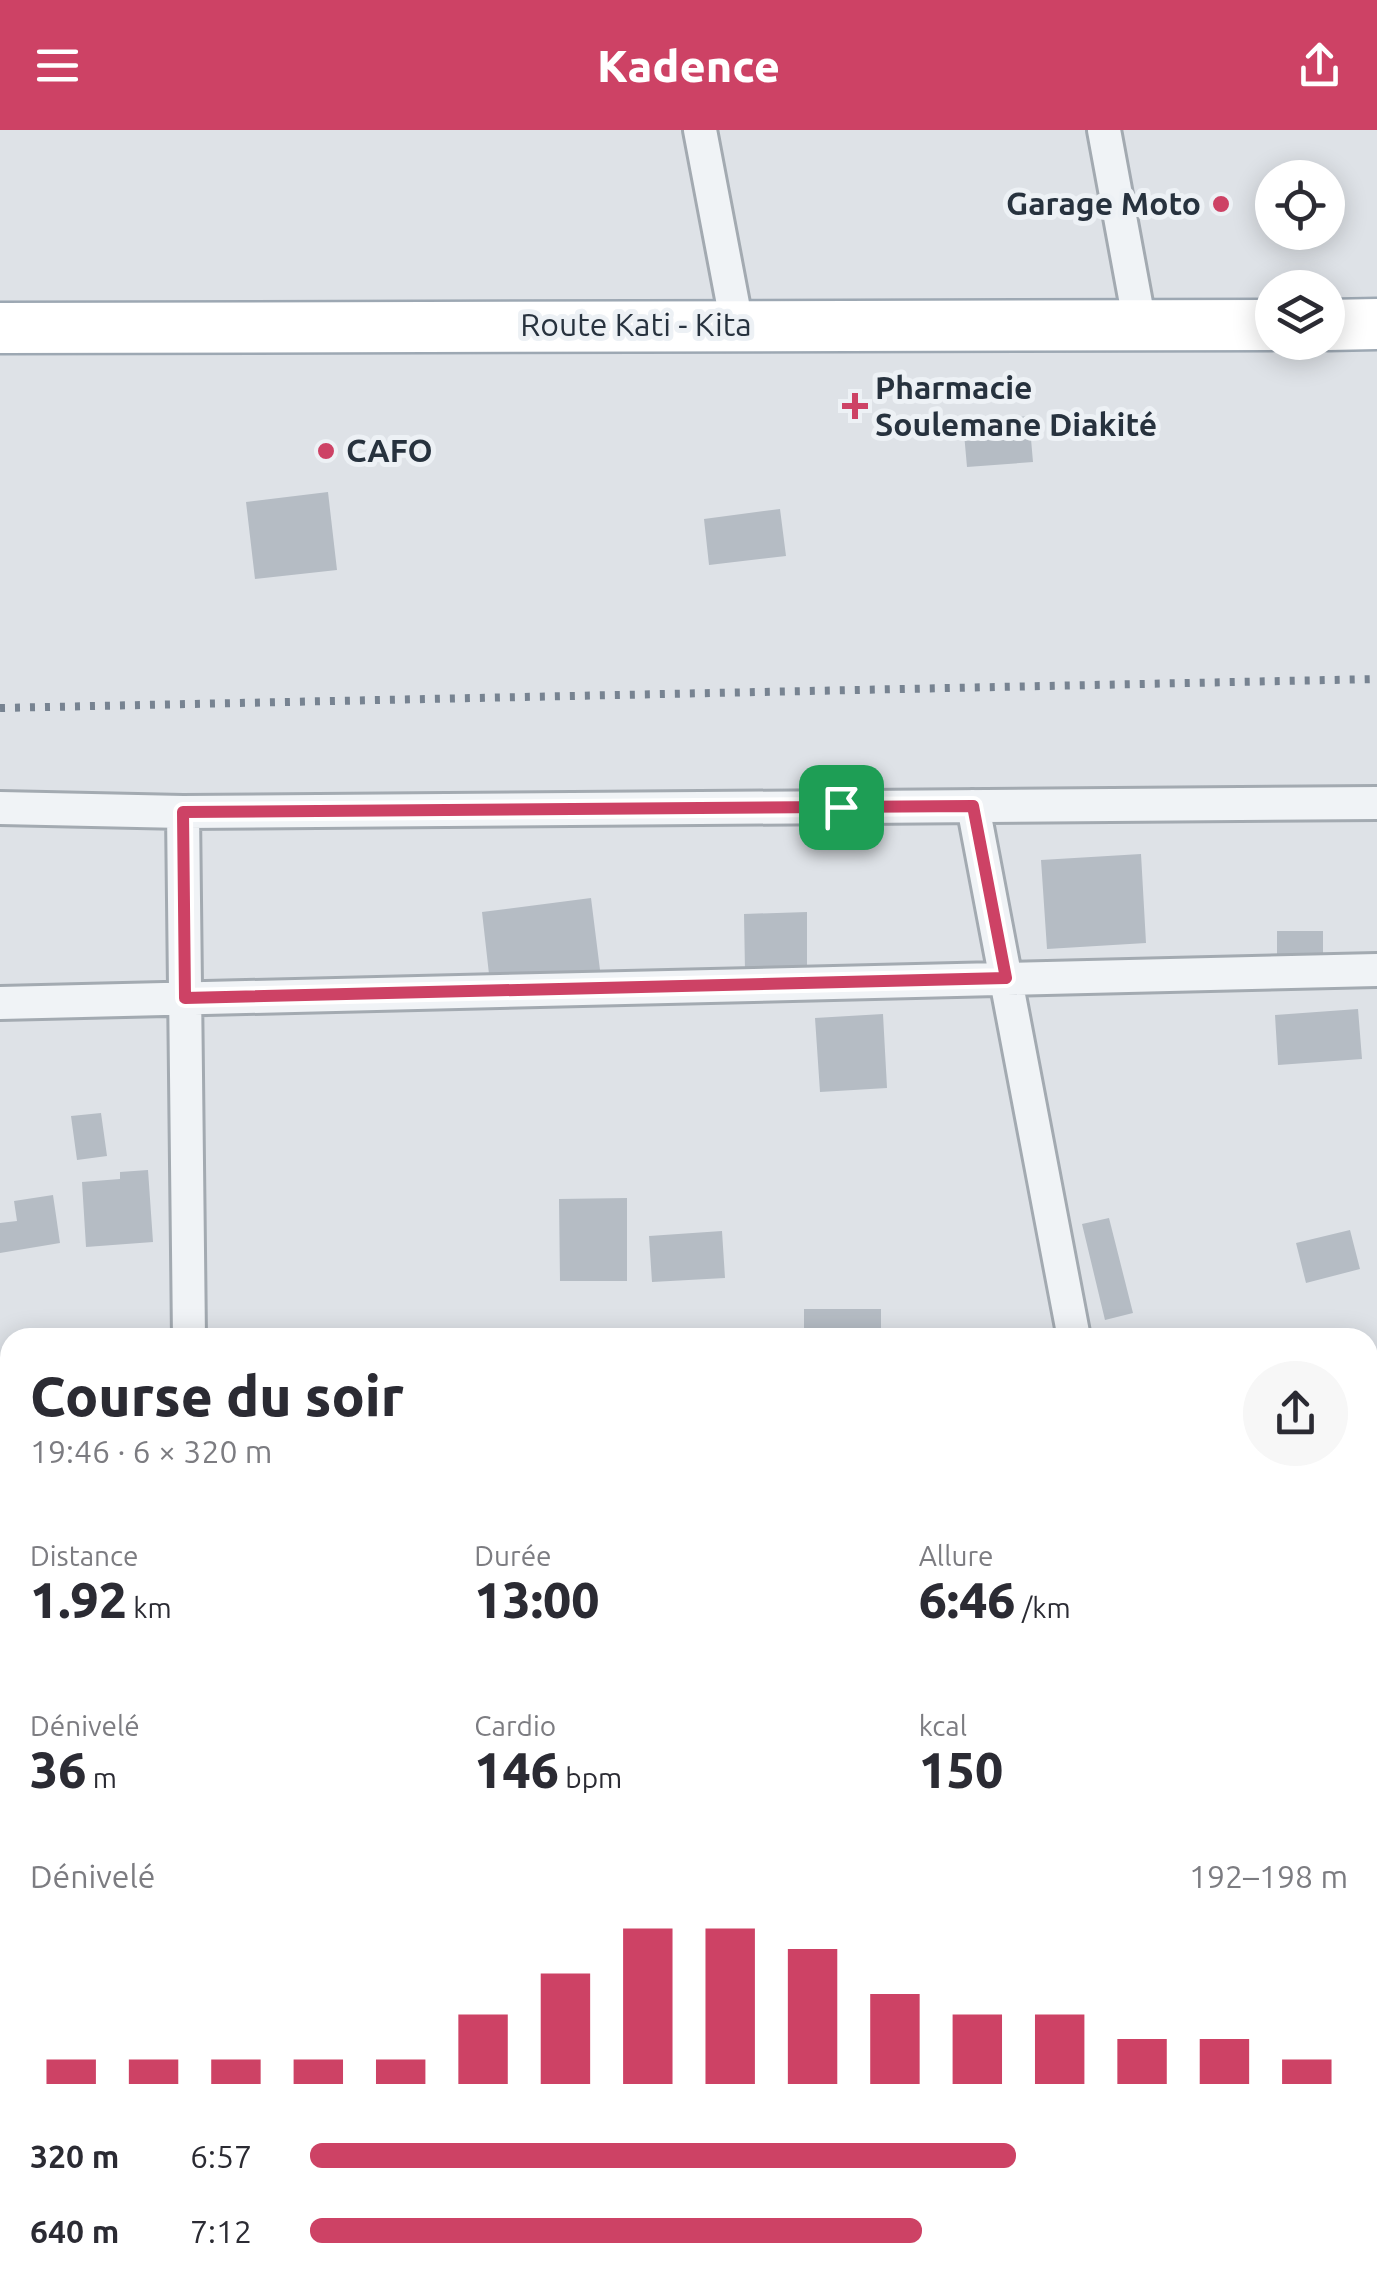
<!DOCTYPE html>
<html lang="fr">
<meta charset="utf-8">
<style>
body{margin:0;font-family:Ubuntu,sans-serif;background:#f7f7f7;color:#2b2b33;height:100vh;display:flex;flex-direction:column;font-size:38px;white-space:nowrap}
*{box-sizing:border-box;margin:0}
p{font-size:32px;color:#7c7c81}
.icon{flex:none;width:55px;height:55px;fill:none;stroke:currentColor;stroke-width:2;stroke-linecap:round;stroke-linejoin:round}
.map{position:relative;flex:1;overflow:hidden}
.details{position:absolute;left:0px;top:1198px;width:1378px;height:962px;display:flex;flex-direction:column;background:#fff;border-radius:30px 30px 0 0;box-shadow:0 5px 25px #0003}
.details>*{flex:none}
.buttons{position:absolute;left:1255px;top:30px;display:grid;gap:20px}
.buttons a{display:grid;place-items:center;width:90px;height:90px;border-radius:50%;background:#fff;box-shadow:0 5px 25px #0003;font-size:50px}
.pin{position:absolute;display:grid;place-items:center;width:85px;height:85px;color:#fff;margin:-42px;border-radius:20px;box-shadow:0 5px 15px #0006}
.round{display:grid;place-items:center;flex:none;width:105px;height:105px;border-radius:52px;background:#f7f7f7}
.head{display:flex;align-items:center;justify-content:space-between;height:170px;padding:0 30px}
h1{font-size:55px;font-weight:800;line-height:75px}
.stats{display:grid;grid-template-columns:repeat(3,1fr);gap:15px;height:170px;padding:10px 30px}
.stats div{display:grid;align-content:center}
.stats b{font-size:50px;font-weight:800}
.stats small{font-size:28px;font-weight:400}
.stats p{font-size:28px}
.chart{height:280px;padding:20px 30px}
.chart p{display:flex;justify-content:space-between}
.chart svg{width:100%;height:180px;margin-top:10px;stroke:#cd4265;stroke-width:6}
ul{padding:0 30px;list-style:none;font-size:32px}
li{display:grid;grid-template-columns:160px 120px 1fr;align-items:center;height:75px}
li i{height:25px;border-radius:12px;background:#cd4265}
header{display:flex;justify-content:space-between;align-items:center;height:130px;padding:0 30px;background:#cd4265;color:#fff;font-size:45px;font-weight:800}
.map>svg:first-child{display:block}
.building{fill:#b5bcc4}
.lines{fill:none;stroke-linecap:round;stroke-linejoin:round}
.street-casing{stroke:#a3aab1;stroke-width:38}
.primary-casing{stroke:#9da8b3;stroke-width:55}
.street{stroke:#f0f3f6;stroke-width:32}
.primary{stroke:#fff;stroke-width:50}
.rail{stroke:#778391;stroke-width:8;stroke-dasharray:5 10;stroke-linecap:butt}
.route-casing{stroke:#fff;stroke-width:20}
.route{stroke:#cd4265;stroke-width:12}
.poi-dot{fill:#cd4265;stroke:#edf1f5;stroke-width:4}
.labels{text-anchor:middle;stroke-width:10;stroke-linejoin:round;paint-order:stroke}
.poi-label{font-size:32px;font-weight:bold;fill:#27323e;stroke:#edf1f5;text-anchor:start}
.street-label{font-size:32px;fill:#27323e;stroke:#edf1f5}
</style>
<header><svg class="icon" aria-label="menu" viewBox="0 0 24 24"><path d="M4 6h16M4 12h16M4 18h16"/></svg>Kadence<svg class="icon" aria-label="share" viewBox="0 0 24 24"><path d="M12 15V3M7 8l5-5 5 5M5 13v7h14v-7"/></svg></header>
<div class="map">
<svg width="1377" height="2159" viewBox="0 0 1377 2159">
<rect width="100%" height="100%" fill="#dee2e7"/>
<path class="building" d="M 1029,286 L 1033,332 L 967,337 L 963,292 Z
M 328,362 L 337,440 L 255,449 L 246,372 Z
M 780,379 L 786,426 L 709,435 L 704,389 Z
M 1141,724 L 1146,813 L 1047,819 L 1041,730 Z
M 591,768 L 600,840 L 490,853 L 482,782 Z
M 807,782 L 807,839 L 745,841 L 744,784 Z
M 1277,801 L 1323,801 L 1323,830 L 1277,830 Z
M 1358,879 L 1362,929 L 1278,935 L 1275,885 Z
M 883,884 L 887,958 L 820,962 L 815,888 Z
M 101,983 L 107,1026 L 77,1030 L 71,986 Z
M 148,1040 L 153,1112 L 86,1117 L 82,1052 L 120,1049 L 120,1042 Z
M 53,1065 L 60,1113 L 0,1123 L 0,1093 L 17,1091 L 14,1071 Z
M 627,1068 L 627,1151 L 560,1151 L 559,1069 Z
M 1109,1088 L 1133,1183 L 1105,1190 L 1082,1094 Z
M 1350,1100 L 1360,1139 L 1306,1153 L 1296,1113 Z
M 722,1101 L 725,1148 L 652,1152 L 649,1106 Z
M 804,1179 L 881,1179 L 881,1208 L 804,1208 Z
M 10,1385 L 10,1427 L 0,1428 L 0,1386 Z
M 1377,1496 L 1377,1588 L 1368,1591 L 1368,1499 Z
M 1368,2071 L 1377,2072 L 1377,2115 L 1368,2114 Z"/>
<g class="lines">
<defs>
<path id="street" d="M 700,0 L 737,195
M 1104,0 L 1140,195
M 973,676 L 1074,1208
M 0,678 L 183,682 L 1377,673
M 183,682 L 189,1208
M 0,873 L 1377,840
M 0,1435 L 10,1435
M 1368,1907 L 1377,1907
M 0,2030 L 10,2030
M 292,2159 L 294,2150"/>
<path id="primary" d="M 1328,195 L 1377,194
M 0,198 L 1272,195"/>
</defs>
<use href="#street" class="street-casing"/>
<use href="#primary" class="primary-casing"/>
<use href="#street" class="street"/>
<use href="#primary" class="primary"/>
<path class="rail" d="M 0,578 L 1377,549"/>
</g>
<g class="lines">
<defs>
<path id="route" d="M 973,676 L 1006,848 L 185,868 L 183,682 Z"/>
</defs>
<use href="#route" class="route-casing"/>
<use href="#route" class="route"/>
</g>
<g class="poi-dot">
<circle cx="1221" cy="74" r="10"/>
<path d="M850 261h10v10h10v10h-10v10h-10v-10h-10v-10h10z"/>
<circle cx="326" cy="321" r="10"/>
</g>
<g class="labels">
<g class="poi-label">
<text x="1201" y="85" text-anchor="end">Garage Moto</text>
<text x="875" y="269">Pharmacie<tspan x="875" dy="37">Soulemane Diakité</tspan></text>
<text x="346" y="332">CAFO</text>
</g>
<g class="street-label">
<text x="636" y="206">Route Kati - Kita</text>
</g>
</g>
</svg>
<div class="buttons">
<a><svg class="icon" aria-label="locate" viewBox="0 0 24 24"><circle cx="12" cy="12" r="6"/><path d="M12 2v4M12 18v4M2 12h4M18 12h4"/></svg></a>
<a><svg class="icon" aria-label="layers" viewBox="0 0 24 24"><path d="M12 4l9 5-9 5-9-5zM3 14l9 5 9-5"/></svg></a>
</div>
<div class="pin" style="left:841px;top:677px;background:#1e9e55"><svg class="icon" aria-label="arrive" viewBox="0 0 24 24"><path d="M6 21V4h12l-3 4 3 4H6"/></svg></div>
<section class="details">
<div class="head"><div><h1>Course du soir</h1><p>19:46 · 6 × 320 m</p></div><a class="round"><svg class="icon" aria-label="share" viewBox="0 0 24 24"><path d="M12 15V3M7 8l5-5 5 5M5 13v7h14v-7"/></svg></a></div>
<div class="stats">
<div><p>Distance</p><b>1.92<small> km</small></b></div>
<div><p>Durée</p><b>13:00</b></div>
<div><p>Allure</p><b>6:46<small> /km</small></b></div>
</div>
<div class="stats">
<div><p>Dénivelé</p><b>36<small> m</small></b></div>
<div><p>Cardio</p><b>146<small> bpm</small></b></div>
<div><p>kcal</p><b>150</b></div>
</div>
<div class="chart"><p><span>Dénivelé</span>192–198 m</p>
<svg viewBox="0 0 160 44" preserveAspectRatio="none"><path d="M5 44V38M15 44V38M25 44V38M35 44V38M45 44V38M55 44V27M65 44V17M75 44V6M85 44V6M95 44V11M105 44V22M115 44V27M125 44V27M135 44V33M145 44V33M155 44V38"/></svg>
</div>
<ul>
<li><b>320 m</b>6:57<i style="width:68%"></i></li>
<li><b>640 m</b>7:12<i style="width:59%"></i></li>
</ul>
</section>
</div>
